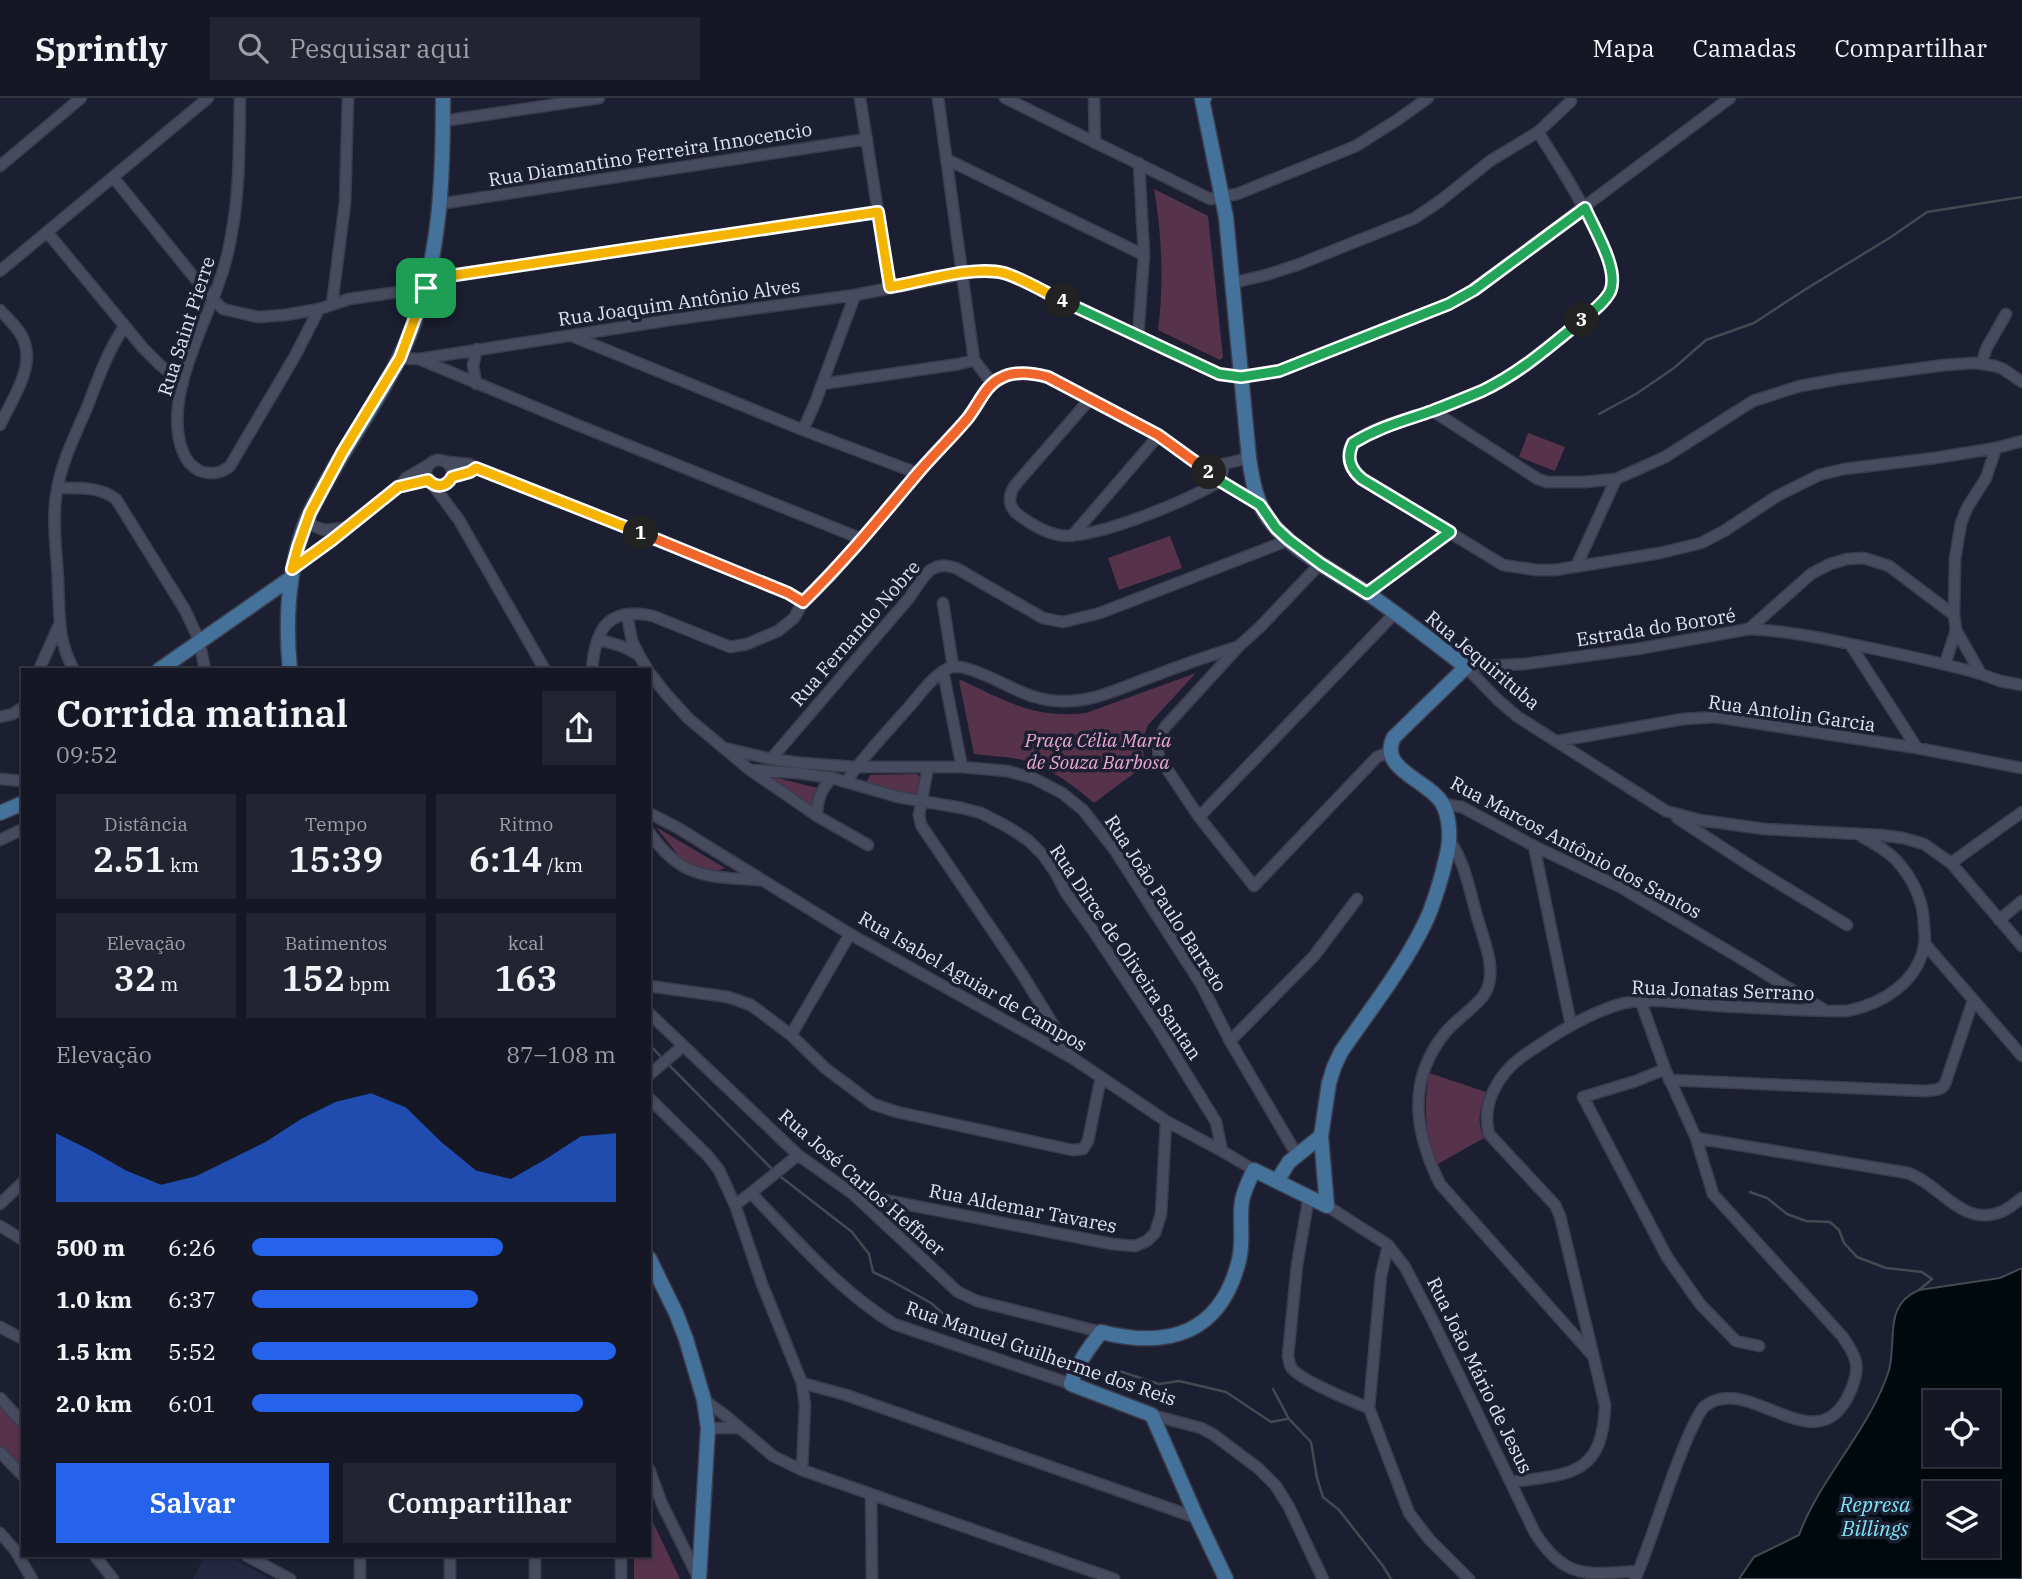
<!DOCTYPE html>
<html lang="pt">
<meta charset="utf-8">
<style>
body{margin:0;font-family:"IBM Plex Serif",serif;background:#222432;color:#f1f3f6;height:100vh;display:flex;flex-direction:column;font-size:26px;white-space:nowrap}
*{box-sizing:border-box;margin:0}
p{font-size:23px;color:#9d9fa7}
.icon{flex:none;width:38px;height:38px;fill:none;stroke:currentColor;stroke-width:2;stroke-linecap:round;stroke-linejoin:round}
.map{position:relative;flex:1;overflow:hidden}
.sheet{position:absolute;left:21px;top:570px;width:630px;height:889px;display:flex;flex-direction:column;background:#151725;border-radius:0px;box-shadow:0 2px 5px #0004,0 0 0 2px #343642}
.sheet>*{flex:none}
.fabs{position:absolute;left:1923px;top:1292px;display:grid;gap:14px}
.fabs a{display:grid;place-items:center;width:77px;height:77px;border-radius:0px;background:#151725;box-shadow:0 2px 5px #0004,0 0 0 2px #343642;font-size:35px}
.pin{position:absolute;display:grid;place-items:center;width:60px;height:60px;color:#fff;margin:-30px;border-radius:14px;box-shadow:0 4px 10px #0006}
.km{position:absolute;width:35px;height:35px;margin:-18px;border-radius:50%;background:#222;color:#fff;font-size:19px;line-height:35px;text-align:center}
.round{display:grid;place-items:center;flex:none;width:74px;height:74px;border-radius:0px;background:#222432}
.head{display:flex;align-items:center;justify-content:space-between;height:119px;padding:0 35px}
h1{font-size:38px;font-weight:600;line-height:52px}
.figures{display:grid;grid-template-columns:repeat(3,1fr);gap:10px;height:119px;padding:7px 35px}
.figures div{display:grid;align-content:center;border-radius:0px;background:#222432;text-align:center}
.figures b{font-size:35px;font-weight:600}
.figures small{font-size:19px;font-weight:400}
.figures p{font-size:19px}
.chart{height:196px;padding:14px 35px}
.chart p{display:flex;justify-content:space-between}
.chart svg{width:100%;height:126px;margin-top:7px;fill:#2563eb;opacity:.7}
.action{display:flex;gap:14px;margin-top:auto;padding:14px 35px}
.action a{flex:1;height:80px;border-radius:0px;background:#2563eb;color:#fff;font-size:28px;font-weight:600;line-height:80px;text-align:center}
.action a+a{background:#222432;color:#f1f3f6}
ul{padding:0 35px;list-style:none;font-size:23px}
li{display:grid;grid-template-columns:112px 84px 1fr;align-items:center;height:52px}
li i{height:18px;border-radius:9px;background:#2563eb}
header{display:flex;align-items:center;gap:42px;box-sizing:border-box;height:98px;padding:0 35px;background:#151725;border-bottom:2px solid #343642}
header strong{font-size:33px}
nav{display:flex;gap:38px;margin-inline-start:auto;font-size:24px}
.search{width:490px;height:63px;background:#222432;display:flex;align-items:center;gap:18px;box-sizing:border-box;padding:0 24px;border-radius:0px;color:#9d9fa7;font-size:26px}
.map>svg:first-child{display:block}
.built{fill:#23273f}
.green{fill:#56334a}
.water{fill:#00090d;stroke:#434a51;stroke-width:2;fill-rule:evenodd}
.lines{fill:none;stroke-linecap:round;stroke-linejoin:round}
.stream{stroke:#434a51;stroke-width:2.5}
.minor-casing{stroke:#3b3d4c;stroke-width:13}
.major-casing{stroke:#3b3d4c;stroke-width:17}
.minor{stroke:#474b5f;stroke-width:10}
.major{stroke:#44729b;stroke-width:14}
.split-1-casing{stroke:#fff;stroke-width:14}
.split-2-casing{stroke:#fff;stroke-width:14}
.split-3-casing{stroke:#fff;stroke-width:14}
.split-4-casing{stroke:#fff;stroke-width:14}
.split-5-casing{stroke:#fff;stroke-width:14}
.split-1{stroke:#f5b400;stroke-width:9}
.split-2{stroke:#f0652b;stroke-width:9}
.split-3{stroke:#22a559;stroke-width:9}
.split-4{stroke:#22a559;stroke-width:9}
.split-5{stroke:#f5b400;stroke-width:9}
.labels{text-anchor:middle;stroke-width:7;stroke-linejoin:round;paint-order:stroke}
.street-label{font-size:19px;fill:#e0e3f0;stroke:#1c1f31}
.park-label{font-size:19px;font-style:italic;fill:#eca7d4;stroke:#1c1f31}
.water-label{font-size:21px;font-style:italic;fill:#7de3f6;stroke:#1c1f31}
</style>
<header>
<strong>Sprintly</strong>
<div class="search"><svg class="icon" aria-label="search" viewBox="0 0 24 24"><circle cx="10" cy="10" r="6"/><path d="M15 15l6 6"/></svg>Pesquisar aqui</div>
<nav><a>Mapa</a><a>Camadas</a><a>Compartilhar</a></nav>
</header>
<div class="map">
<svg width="2022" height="1481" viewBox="0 0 2022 1481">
<rect width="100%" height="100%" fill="#1c1f31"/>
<path class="built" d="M 205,1458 L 229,1458 L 271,1481 L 193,1481 Z"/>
<path class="green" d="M 1154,91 L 1208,118 L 1223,259 L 1220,262 L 1158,232 C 1164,188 1162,135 1154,91 Z
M 1528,335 L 1565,349 L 1555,373 L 1519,359 Z
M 1170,438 L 1182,470 L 1119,492 L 1108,460 Z
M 1196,575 L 1148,627 L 1142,643 L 1145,667 L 1094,705 C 1072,686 1047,667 1018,661 C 1003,658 988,658 974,656 L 959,583 L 961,582 C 1006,603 1034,621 1086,615 Z
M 917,676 L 921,681 L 923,690 L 916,699 L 869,685 L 867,683 L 870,677 Z
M 769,678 L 818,690 C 818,698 815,706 808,711 L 766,679 Z
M 656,729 L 725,770 L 697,781 Z
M 1429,975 L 1486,994 C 1480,1013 1476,1021 1484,1040 L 1438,1066 C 1424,1037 1424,1007 1429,975 Z
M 0,1307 L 23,1329 L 23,1374 L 0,1349 Z
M 649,1416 L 680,1481 L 634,1481 L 634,1458 L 649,1458 Z"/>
<path class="water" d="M 2022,1170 L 2022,1481 L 1739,1481 L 1754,1459 L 1799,1437 C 1821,1378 1870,1332 1889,1272 C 1897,1242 1883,1207 1919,1192 L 2000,1180 ZM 1936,1304 L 1988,1304 L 1988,1356 L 1936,1356 ZM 1936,1395 L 1988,1395 L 1988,1447 L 1936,1447 Z"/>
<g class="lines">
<path class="stream" d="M 1599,316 L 1636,296 L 1674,270 L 1706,242 L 1754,225 L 1806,191 L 1891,139 L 1927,114 L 2022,99
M 649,946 L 662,960
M 667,965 L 773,1072
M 781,1079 L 852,1134 L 869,1156 L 873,1174 L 890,1182 L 931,1205 L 947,1219 L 1008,1247 L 1040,1253 L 1069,1266
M 1750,1094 L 1767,1100 L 1787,1116 L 1806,1123 L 1830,1124 L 1839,1132 L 1844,1145 L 1857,1159 L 1886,1170 L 1922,1174 L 1932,1181 L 1919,1192
M 1082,1272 L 1097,1278 L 1116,1272 L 1159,1286 L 1179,1283 L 1226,1294 L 1271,1324 L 1287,1321
M 1273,1291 L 1289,1321 L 1311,1344 L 1317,1380 L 1323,1399 L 1339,1412 L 1383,1468 L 1391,1481"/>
<defs>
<path id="minor" d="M 240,0 C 239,44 240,90 232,133 C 229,153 224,172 217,190 C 200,237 163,305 183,354 C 186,362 192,369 200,373 C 211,377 222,375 230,368 L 295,258 L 319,211
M 860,0 L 890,189
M 938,0 L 974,262
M 1005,0 L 1210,101 L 1237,96 L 1356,48 L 1397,22 L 1428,0
M 1094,0 L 1095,45
M 443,23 L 599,0
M 1538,34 C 1562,72 1586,109 1603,150 C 1607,160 1613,170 1613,181 C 1612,201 1592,214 1578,225 C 1547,250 1518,276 1482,293 C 1466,300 1449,307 1433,313 C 1408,322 1374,326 1354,345 C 1342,356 1352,373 1362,381 L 1503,467 L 1536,472 L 1555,472 L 1660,455 L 1701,445 L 1724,433 L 1777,398 L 1819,377 L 1844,371 L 1935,360 L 1996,350 L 2022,343
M 946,61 L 1144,157
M 0,68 L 81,0
M 113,79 L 206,194 L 223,211 L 258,219 L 285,217 L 319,211 L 349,201 L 426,190
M 439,106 L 867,41
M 47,134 L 143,250 L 160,267 L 183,285
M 0,173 L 208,0
M 429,181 L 878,114
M 1232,185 L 1266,177 L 1297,167 L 1415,120 L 1440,103 L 1490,63 L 1538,34 L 1571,3
M 332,206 L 345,105 L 348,0
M 0,212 C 8,221 20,231 24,243 C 35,270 11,303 0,327
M 572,238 L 803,332 L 917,375
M 1138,239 L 1144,157 L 1139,65
M 400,260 L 419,261 L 670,222 L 855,197 L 973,174 L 993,173 L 1011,178 L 1219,277 L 1241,279 L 1279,273 L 1449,206 L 1467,196 L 1730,0
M 419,261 L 580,328 L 862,441
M 1982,265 L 1986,251 L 2006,216
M 476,286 L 473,267 L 477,251
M 822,286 L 959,266 L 974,262 L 992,285
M 1090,301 L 1016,386 C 1007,398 1008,410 1020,418 C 1031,426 1044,434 1058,437 C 1092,443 1190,402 1220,383 L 1224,367
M 1433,313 L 1538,381 L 1547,384 L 1584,384 L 1616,381 L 1665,359 L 1753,303 L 1800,288 L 1840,281 L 1944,267 L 1975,265 L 1995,268 L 2003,271 L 2022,284
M 803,332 L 815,305 L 855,197
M426 375a13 13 0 1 1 26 0a13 13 0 1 1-26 0Z
M 448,364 L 469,366 L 476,370 L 788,495 L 803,504
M 1206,370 L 1249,360
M 433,387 L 459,422 L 545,572
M 57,390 C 76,390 100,388 116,401 L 185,512 L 199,542 L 205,572
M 306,425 L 324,432 L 345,430
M 1072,438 L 1159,337
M 1320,466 L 1260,529 L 1239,548 L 1165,629 C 1159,640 1157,647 1159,659 L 1199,719 L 1254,788 L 1377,659 L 1390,654
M 1576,469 L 1616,381
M 292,471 L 332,442 L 398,389 L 406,380 L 428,367
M 1367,495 L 1450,434
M 943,505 L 953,568
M 627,517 L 632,543 L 639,557
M 1954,517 L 1955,461 L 1961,425 L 1967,410 L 1986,380 L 1996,350
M 1749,531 C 1789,533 1826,541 1865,549 C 1904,557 1943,565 1981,576
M 598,541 L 624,549 L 639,557 L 648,572
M 1850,546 L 1917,650
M 1945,566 L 1956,532
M 1466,569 L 1498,602 L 1518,619 L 1666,713 L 1700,722 L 1764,731 L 1880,737 L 1903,740 L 1924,746 L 1951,765 L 2022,848
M 1466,569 L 1524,566 L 1637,551 L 1749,531 L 1811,476 L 1830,466 L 1847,461 L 1864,460 L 1889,468 L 1954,517 L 1956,532 L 1981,576 L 2000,583 L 2022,587
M 39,572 L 59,527
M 74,572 C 57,541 60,518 58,484 C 57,456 52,426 56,398 C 60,368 74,339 86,312 C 97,284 107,254 124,229
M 592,572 C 595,532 607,508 653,518 L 730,549 L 747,546 L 778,533 L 794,520 L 803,504 L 831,477 L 917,375 L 968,319 L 992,285 L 1010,276 L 1034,276 L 1048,280 L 1090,301 L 1159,337 L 1206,370 L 1220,383 L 1260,407
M 943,573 L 962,669
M 649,574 L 666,596 L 689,621 L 750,672 L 817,718 L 868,747
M 0,619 L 13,616 L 23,609
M 1558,643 L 1683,621 L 1716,619 L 1917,650 L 2022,670
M 725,650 L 771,661 L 801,665 L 856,669 L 962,669 L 1007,673 L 1033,680 L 1062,695 L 1083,712 L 1114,751 L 1201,886 L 1230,943 L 1297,1057
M 771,661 L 910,499 C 923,480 930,461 956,470 L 1043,520 L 1063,524 L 1100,515 L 1289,442
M 928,669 L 919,717 L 921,727 L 1022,876 L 1073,959
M 750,672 L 798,675 L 832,680 L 898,699 L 962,710 L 981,715 L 1008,729 L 1028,742 L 1043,757 L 1055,774 L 1066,795 L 1092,831 L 1158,930 L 1216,1024 L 1222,1053
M 0,681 L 23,683
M 846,684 C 864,657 887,634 908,610 C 919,598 930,581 945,572 C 951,568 957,568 965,570 C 1003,580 1026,606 1070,603 C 1098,602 1125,588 1151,579 C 1179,568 1208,558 1237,549
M 1442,706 L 1462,709 L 1534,748 L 1620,789 L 1745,863 L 1823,911
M 649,715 L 678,730 L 850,836 L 1074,961 L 1166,1023 L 1222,1053 L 1254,1072
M 817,718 C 817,702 821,691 832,680
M 1199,719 L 1395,515
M 1677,720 L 1760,774 L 1847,827
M 649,734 C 680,780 708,779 759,782
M 0,742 L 23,731
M 1450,743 C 1465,765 1470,793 1477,819 C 1481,832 1486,846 1489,860 C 1491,872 1491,887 1484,897 C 1474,911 1456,921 1445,935 C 1406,983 1415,1035 1440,1086 L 1593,1258
M 1534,748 L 1571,927
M 1951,765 L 2022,714
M 1999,822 L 2022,803
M 1925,846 L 2022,958
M 649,888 L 728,899 L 751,907 L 791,937 L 825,970 L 873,1006 L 897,1014 L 1072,1052 L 1083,1051 L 1088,1043 L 1101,979
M 649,915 L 798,1057 L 853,1096 L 958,1194 L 977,1203 L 1101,1234
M 791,937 L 850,836
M 1230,943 L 1314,858 L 1357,801
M 1665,971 L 1636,983 L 1583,999 L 1667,1159 L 1700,1206 L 1736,1243 L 1759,1248
M 649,977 L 683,948
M 1669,982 L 1924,993 C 1932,992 1941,993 1945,986 L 1973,903
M 649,1000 L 708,1058 L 719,1072 L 735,1107 L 751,1095 C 795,1141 841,1194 894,1226 L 1071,1286
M 1696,1040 L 1908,1075 C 1942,1087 1962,1131 2003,1113 C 2010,1110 2016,1104 2022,1100
M 751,1095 L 798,1057
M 853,1096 L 1112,1146 L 1135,1148 L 1147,1143 L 1155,1135 L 1161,1116 L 1166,1023
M 1309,1098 L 1297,1167 L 1288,1258 C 1289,1262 1289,1265 1291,1269 C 1299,1282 1354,1304 1369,1310
M 0,1106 L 23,1084
M 735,1107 L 762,1186 L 802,1285 L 805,1307 L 802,1372
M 1327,1108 L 1388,1147 L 1405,1169 L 1432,1221 L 1535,1435 C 1565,1481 1586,1477 1638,1473
M 0,1128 L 23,1142
M 1388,1147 L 1381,1178 L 1369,1310 L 1409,1415 L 1429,1441 L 1469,1481
M 0,1229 L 23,1241
M 802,1285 L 846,1297 L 1197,1420
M 0,1300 L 23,1325
M 704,1302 L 726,1318 L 773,1358 L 802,1372 L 1114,1481
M 1152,1317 L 1201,1330 L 1214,1337 L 1258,1370 L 1276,1388 L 1289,1409 L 1323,1481
M 708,1330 L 739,1330
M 0,1354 L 23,1378
M 649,1371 L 662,1406 L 699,1481
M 1511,1384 C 1570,1376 1603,1378 1605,1307 L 1560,1118 L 1555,1107 L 1489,1036 C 1481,1006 1498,976 1523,958 C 1552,938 1583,918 1617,907 C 1645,898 1689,906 1719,908 C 1761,910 1804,913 1847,913 C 1882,906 1917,885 1924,848 C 1926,841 1924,833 1924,826 C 1923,802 1913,781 1897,763 C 1886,751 1871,744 1857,736
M 871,1396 L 872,1481
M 0,1435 L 15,1452 L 32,1481
M 95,1458 L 113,1481
M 247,1458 L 290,1481
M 360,1458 L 360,1481
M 621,1458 L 621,1481
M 450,1481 L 450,1458
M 535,1481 L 535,1458
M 1635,1481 C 1656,1432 1669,1379 1692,1330 C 1696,1323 1699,1313 1705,1308 C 1750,1273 1818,1371 1851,1292 C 1861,1268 1857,1259 1842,1238 L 1713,1096 L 1696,1040 L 1665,971 L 1641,904"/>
<path id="major" d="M 1204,0 L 1202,1 L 1226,119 L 1249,360 C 1252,380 1255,400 1266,417 C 1288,451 1334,473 1367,495 C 1401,518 1433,544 1466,569 L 1394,639 C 1377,671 1428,682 1442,705 C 1448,715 1450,731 1449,742 C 1449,752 1445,763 1443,773 C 1438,791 1432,812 1423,829 C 1401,873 1369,913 1341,954 L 1334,969 L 1329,985 L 1321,1038 L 1327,1108
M 159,572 L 291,480
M 290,572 C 285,522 288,473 305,426 C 312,408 322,391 332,374 C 360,325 395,279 414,225 C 441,154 443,76 443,0
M 0,715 L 23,705
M 1277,1083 L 1289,1064 L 1321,1038
M 649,1160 L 676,1215 L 686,1241 L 704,1302 L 708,1330 L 699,1481
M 1226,1481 L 1197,1420 L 1152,1317 L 1071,1286 C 1077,1266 1088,1251 1101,1234 C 1168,1251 1221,1236 1239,1162 C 1244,1143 1239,1122 1242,1103 C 1244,1092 1249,1082 1254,1072 L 1327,1108"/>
</defs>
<use href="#minor" class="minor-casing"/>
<use href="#major" class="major-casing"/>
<use href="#minor" class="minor"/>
<use href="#major" class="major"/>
</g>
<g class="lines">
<defs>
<path id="split-1" d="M 426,190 L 400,260 L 342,355 L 310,415 L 298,449 L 292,471 L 332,442 L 398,389 L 428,382 C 436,390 446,390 452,379 L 470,374 L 476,370 L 641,435"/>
<path id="split-2" d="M 641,435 L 788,495 L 803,504 C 844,464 880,420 917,376 C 933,357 951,340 967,321 C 978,308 985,287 1001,280 C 1015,272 1033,275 1048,279 L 1158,337 L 1209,374"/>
<path id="split-3" d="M 1209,374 L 1220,383 L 1260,407 L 1276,430 L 1289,442 L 1321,466 L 1367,495 L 1450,434 L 1362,381 C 1350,371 1346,360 1353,345 C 1379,329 1403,323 1432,313 C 1448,307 1465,300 1482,293 C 1520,275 1550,248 1582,222"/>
<path id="split-4" d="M 1063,203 L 1219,276 L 1241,279 L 1279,273 L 1449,206 L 1474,192 L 1585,110 C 1594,131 1620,172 1610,194 C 1604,205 1592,214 1582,222"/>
<path id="split-5" d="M 426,190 L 429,181 L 878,114 L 890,189 C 922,184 973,167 1004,175 C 1024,181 1044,194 1063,203"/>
</defs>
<use href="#split-1" class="split-1-casing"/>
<use href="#split-2" class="split-2-casing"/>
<use href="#split-3" class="split-3-casing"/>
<use href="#split-4" class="split-4-casing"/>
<use href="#split-5" class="split-5-casing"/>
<use href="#split-1" class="split-1"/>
<use href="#split-2" class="split-2"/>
<use href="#split-3" class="split-3"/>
<use href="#split-4" class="split-4"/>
<use href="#split-5" class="split-5"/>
</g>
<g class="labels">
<g class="street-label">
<text transform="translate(650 56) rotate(-9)" y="7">Rua Diamantino Ferreira Innocencio</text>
<text transform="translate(679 204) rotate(-8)" y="7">Rua Joaquim Antônio Alves</text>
<text transform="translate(186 228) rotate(-72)" y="7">Rua Saint Pierre</text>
<text transform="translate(1656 529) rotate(-9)" y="7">Estrada do Bororé</text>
<text transform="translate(855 535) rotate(-49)" y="7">Rua Fernando Nobre</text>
<text transform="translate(1483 562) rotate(40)" y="7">Rua Jequirituba</text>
<text transform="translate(1792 615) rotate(8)" y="7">Rua Antolin Garcia</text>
<text transform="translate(1576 749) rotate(28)" y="7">Rua Marcos Antônio dos Santos</text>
<text transform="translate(1166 805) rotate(57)" y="7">Rua João Paulo Barreto</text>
<text transform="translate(1126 854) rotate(56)" y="7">Rua Dirce de Oliveira Santan</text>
<text transform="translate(973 883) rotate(30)" y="7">Rua Isabel Aguiar de Campos</text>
<text transform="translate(1723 892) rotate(2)" y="7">Rua Jonatas Serrano</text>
<text transform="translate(862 1084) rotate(41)" y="7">Rua José Carlos Heffner</text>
<text transform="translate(1023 1110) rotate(11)" y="7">Rua Aldemar Tavares</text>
<text transform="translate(1041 1255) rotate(19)" y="7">Rua Manuel Guilherme dos Reis</text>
<text transform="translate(1480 1277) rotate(64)" y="7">Rua João Mário de Jesus</text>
</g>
<g class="park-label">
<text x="1098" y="649">Praça Célia Maria<tspan x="1098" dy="22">de Souza Barbosa</tspan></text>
</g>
<g class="water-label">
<text x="1875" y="1414">Represa<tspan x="1875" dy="24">Billings</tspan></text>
</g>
</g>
</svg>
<div class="fabs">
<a><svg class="icon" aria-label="locate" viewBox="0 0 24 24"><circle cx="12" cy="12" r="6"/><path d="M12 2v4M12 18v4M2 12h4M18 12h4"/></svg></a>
<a><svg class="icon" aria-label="layers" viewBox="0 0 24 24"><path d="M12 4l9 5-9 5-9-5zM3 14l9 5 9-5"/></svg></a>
</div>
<div class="pin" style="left:426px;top:190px;background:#1e9e55"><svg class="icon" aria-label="arrive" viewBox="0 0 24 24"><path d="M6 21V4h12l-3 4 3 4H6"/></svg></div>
<b class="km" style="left:641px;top:435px">1</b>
<b class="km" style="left:1209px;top:374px">2</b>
<b class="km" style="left:1582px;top:222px">3</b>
<b class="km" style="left:1063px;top:203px">4</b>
<section class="sheet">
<div class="head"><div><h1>Corrida matinal</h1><p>09:52</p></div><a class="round"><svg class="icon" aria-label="share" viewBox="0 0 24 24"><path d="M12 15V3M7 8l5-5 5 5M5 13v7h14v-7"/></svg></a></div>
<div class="figures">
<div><p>Distância</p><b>2.51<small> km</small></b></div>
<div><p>Tempo</p><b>15:39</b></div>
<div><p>Ritmo</p><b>6:14<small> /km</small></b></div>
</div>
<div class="figures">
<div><p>Elevação</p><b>32<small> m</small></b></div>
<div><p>Batimentos</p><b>152<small> bpm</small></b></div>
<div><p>kcal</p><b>163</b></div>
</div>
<div class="chart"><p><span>Elevação</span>87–108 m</p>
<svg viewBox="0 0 160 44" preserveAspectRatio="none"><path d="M0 44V20L10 26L20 33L30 38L40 35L50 29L60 23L70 15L80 9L90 6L100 11L110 23L120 33L130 36L140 29L150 21L160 20V44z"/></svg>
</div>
<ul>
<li><b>500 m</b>6:26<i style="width:69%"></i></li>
<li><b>1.0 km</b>6:37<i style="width:62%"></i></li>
<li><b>1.5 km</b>5:52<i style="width:100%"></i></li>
<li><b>2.0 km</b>6:01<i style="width:91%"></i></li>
</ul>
<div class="action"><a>Salvar</a><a>Compartilhar</a></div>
</section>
</div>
